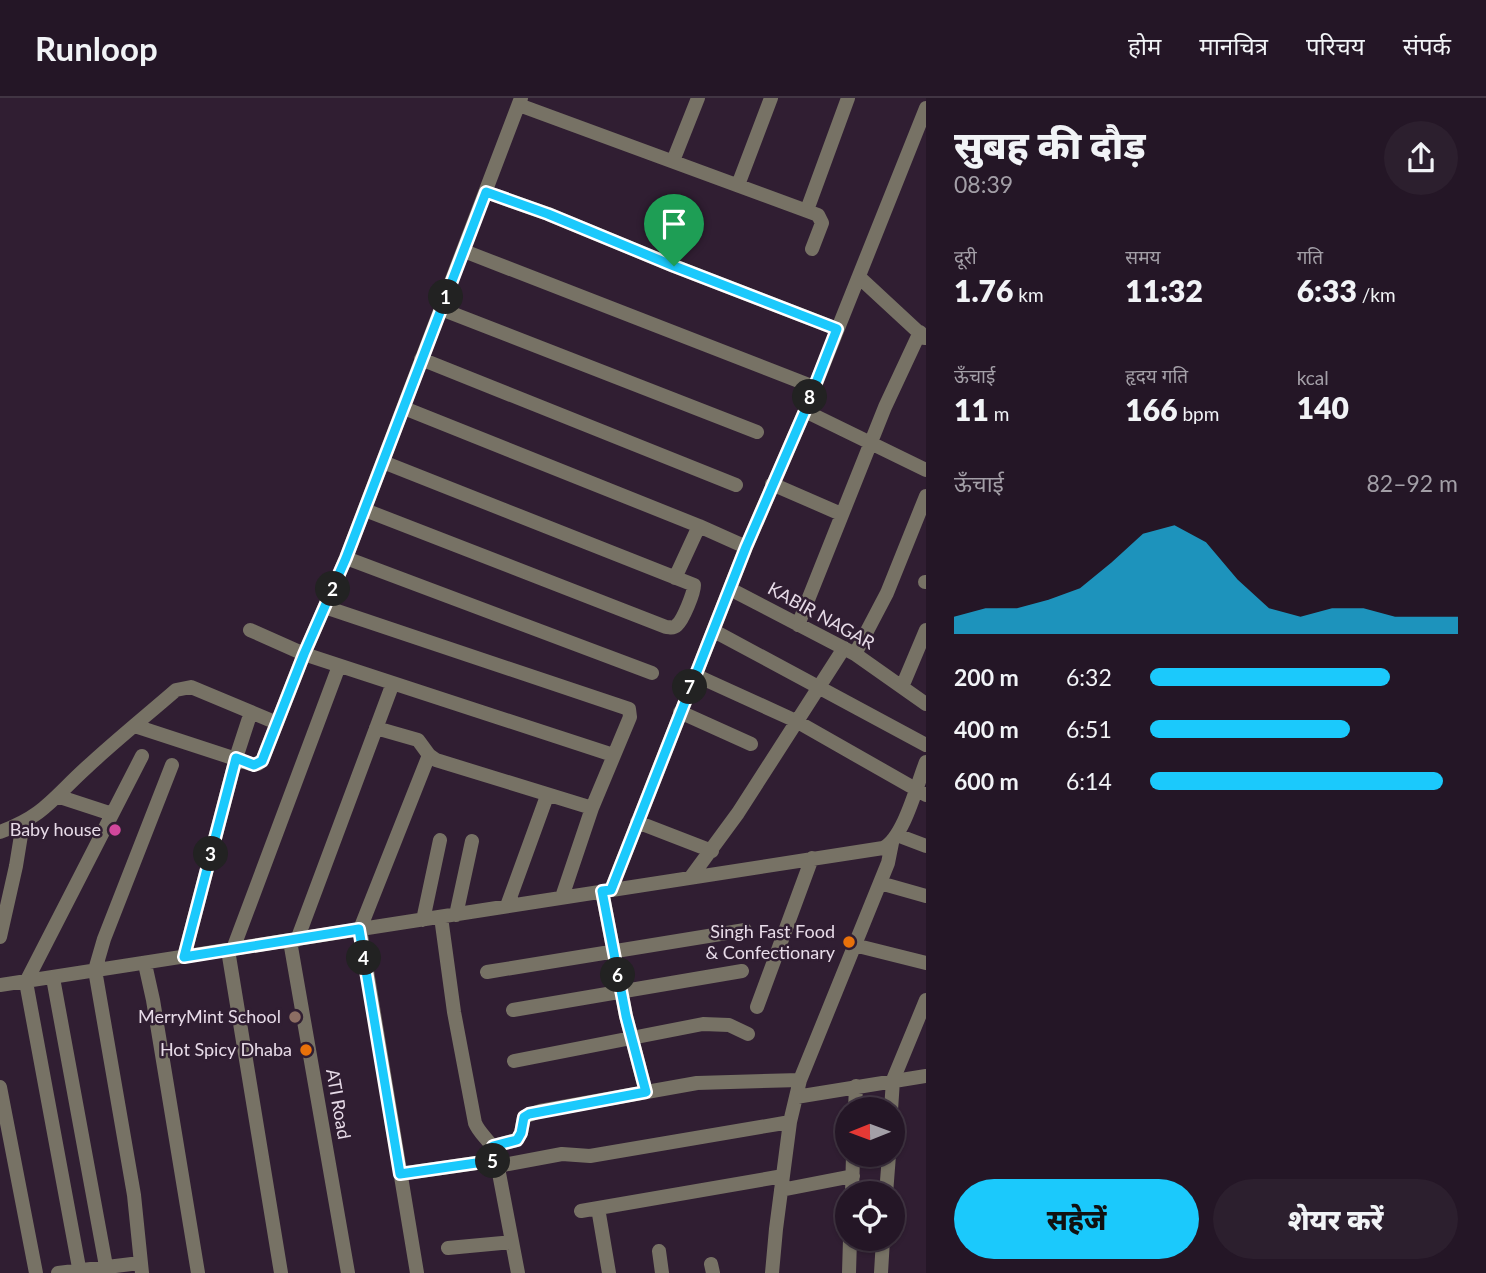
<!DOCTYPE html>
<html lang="hi">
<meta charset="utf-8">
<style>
body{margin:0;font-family:Lato,"Noto Sans Devanagari",sans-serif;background:#2c1f2e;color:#f1f3f6;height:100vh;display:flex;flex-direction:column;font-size:26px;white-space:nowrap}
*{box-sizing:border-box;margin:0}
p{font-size:23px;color:#a39fa7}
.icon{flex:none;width:38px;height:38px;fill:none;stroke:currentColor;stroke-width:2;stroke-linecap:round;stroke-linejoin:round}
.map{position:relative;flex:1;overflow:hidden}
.drawer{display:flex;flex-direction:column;background:#241626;width:560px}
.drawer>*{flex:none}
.needle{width:46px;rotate:269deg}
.tools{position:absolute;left:835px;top:999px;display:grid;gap:14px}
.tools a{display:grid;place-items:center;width:70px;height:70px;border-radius:50%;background:#241626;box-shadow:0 2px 5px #0004,0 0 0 2px #413543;font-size:35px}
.pin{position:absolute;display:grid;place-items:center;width:60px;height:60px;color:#fff;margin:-72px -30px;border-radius:50% 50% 50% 0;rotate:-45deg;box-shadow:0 0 7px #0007}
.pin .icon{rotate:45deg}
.km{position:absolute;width:35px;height:35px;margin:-18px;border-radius:50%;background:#222;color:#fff;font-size:19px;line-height:35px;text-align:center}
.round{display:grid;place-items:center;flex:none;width:74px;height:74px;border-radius:37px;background:#2c1f2e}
.overview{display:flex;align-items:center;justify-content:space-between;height:119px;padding:0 28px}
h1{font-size:38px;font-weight:800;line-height:52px}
.figures{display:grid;grid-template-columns:repeat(3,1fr);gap:10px;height:119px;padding:7px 28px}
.figures div{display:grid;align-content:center}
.figures b{font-size:30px;font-weight:800}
.figures small{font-size:19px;font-weight:400}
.figures p{font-size:19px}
.chart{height:196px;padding:14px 28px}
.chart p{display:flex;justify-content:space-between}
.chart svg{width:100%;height:126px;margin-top:7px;fill:#1bc9fc;opacity:.7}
.primary-button{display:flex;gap:14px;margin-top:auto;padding:14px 28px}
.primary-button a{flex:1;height:80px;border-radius:42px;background:#1bc9fc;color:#111;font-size:28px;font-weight:800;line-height:80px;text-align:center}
.primary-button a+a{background:#2c1f2e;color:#f1f3f6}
ul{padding:0 28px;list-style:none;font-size:23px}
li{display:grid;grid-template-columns:112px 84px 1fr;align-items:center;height:52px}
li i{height:18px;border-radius:9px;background:#1bc9fc}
header{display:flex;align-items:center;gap:42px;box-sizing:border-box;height:98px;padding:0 35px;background:#241626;border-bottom:2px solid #413543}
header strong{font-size:33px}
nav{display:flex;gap:38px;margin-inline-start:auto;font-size:24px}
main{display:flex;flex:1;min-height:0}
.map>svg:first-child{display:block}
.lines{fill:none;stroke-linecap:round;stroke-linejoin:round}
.minor{stroke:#777265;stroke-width:14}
.route-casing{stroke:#fff;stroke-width:14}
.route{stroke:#1bc9fc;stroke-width:9}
.hotel-dot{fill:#d1479c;stroke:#301e32;stroke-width:2.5}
.food-dot{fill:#e8710a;stroke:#301e32;stroke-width:2.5}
.education-dot{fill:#8d6e63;stroke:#301e32;stroke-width:2.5}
.labels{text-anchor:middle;stroke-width:5;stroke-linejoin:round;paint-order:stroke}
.street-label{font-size:18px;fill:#e7dbe8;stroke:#301e32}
.poi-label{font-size:18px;fill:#e7dbe8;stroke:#301e32;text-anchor:end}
</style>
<header>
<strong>Runloop</strong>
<nav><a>होम</a><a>मानचित्र</a><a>परिचय</a><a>संपर्क</a></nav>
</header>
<main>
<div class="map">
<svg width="926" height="1175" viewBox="0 0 926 1175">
<rect width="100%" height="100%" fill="#301e32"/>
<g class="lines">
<path class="minor" d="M 519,7 L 818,117 L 822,125 L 812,151
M 673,63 L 698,0
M 738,87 L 771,0
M 486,94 L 548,116 L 674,168 L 837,231
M 807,112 L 848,0
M 464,153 L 814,289
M 859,179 L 925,240
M 441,211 L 757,334
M 421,261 L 736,387
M 404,310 L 699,428 L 746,449
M 805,313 L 926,372
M 772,386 L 841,416
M 365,412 L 666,529 C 671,529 673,531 677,527 C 683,522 694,495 694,487 L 383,364
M 346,460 L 652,575
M 675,480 L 699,428
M 925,484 L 926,484
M 730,491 L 855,556 L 926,606
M 325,509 L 629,611 L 630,619 L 592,710 L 562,799
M 798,527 L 885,309 L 920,234
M 250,532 L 304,556 L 613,657
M 714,533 L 926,647
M 855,556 L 887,495 L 926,398
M 695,577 L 796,623 L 926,697
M 902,589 L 926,532
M 680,614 L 751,646
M 135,628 L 251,666 L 258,666 L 262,663 L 304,556 L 346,460 L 521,0
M 376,630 L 418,642 L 429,657 L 436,662 L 592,710
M 57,698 L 112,716
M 637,724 L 712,753
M 0,734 C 44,718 53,700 86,670 C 115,643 146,618 176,592 L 191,589 L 277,625
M 897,737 L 926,748
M 691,779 L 738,715 L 844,550
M 880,785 L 926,798
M 611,792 L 746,449 L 805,313 L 926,10
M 602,793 L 626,918 L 646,994
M 507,808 L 547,698
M 456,817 L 472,743
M 441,819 L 454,914 L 475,1025 C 480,1037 491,1043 495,1054 L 518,1175
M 423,822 L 440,742
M 0,839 L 16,768 L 23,725
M 297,842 L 393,585
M 290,843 L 348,1175
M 854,847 L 926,865
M 233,851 L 339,568
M 228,852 L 281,1175
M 184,859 L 236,660 L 251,614
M 145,866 L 153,902 L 198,1175
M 487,874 L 745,832
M 53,880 L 106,1168
M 0,887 L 883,750 C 904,740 917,686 926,664
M 757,909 L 812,760
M 513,912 L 742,873
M 514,963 L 703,926 L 729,927 L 748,936
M 0,989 L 36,1175
M 796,999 L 926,978
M 855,1012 L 856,988
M 891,1012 L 893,982 L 926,902
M 493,1048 L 517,1042 L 521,1035 L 524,1019 L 540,1013 L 697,985 L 800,982
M 498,1068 L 562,1056 L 590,1058 L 790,1024
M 400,1076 L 497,1062
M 781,1092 L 853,1078
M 852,1096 L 853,1057
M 886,1096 L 889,1057
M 598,1110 L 609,1175
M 581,1113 L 783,1078
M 448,1150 L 512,1144
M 659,1153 L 662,1175
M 711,1166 L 713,1175
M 58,1175 L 140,1165
M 80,1175 L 26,884 L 142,658
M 142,1175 L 134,1097 L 95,872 L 104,841 L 172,667
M 417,1175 L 360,831 L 429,657
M 772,1175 L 776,1131 L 790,1024 L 800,982 L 888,765 L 892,745
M 849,1175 L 850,1141
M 881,1175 L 883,1141"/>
</g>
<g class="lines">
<defs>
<path id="route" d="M 486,94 L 548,116 L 674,168 L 837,231 L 805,313 L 746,449 L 611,792 L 602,793 L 626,918 L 646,994 L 529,1016 L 524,1019 L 521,1035 L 517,1042 L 493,1048 L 497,1062 L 400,1076 L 359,831 L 184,859 L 236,660 L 254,667 L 262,663 L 304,556 L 346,460 Z"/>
</defs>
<use href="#route" class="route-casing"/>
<use href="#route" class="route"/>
</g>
<circle class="hotel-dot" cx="115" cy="732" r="7"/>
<g class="food-dot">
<circle cx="849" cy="844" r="7"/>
<circle cx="306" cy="952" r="7"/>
</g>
<circle class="education-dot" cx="295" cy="919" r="7"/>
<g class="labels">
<g class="street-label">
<text transform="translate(821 518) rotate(29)" y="6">KABIR NAGAR</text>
<text transform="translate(338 1006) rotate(80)" y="6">ATI Road</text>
</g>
<g class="poi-label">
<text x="101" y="738">Baby house</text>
<text x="835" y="840">Singh Fast Food<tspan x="835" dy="21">&amp; Confectionary</tspan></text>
<text x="281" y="925">MerryMint School</text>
<text x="292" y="958">Hot Spicy Dhaba</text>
</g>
</g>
</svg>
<div class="tools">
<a><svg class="needle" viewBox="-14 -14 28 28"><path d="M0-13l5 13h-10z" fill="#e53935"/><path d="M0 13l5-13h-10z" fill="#a39fa7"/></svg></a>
<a><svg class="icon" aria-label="locate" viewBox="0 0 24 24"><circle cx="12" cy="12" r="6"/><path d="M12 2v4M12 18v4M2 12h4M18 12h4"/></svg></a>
</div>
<div class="pin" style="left:674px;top:168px;background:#1e9e55"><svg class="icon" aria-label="arrive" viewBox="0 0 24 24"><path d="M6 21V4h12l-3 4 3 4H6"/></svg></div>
<b class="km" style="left:446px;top:199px">1</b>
<b class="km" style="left:333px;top:491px">2</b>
<b class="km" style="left:211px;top:756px">3</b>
<b class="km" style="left:364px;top:860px">4</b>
<b class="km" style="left:493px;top:1063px">5</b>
<b class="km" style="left:618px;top:877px">6</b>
<b class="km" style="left:690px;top:589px">7</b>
<b class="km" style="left:810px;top:299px">8</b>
</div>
<section class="drawer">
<div class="overview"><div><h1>सुबह की दौड़</h1><p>08:39</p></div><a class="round"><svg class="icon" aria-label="share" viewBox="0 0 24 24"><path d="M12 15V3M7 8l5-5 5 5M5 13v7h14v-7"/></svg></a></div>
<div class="figures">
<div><p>दूरी</p><b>1.76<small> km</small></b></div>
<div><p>समय</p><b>11:32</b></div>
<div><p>गति</p><b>6:33<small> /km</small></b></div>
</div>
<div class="figures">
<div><p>ऊँचाई</p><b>11<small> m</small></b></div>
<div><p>हृदय गति</p><b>166<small> bpm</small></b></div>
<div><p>kcal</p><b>140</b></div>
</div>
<div class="chart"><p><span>ऊँचाई</span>82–92 m</p>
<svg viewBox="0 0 160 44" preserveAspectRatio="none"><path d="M0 44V38L10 35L20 35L30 32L40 28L50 19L60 9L70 6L80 12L90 25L100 35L110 38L120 35L130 35L140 38L150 38L160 38V44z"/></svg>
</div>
<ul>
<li><b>200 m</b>6:32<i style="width:78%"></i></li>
<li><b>400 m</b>6:51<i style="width:65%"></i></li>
<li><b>600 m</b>6:14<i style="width:95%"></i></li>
</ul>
<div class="primary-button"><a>सहेजें</a><a>शेयर करें</a></div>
</section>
</main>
